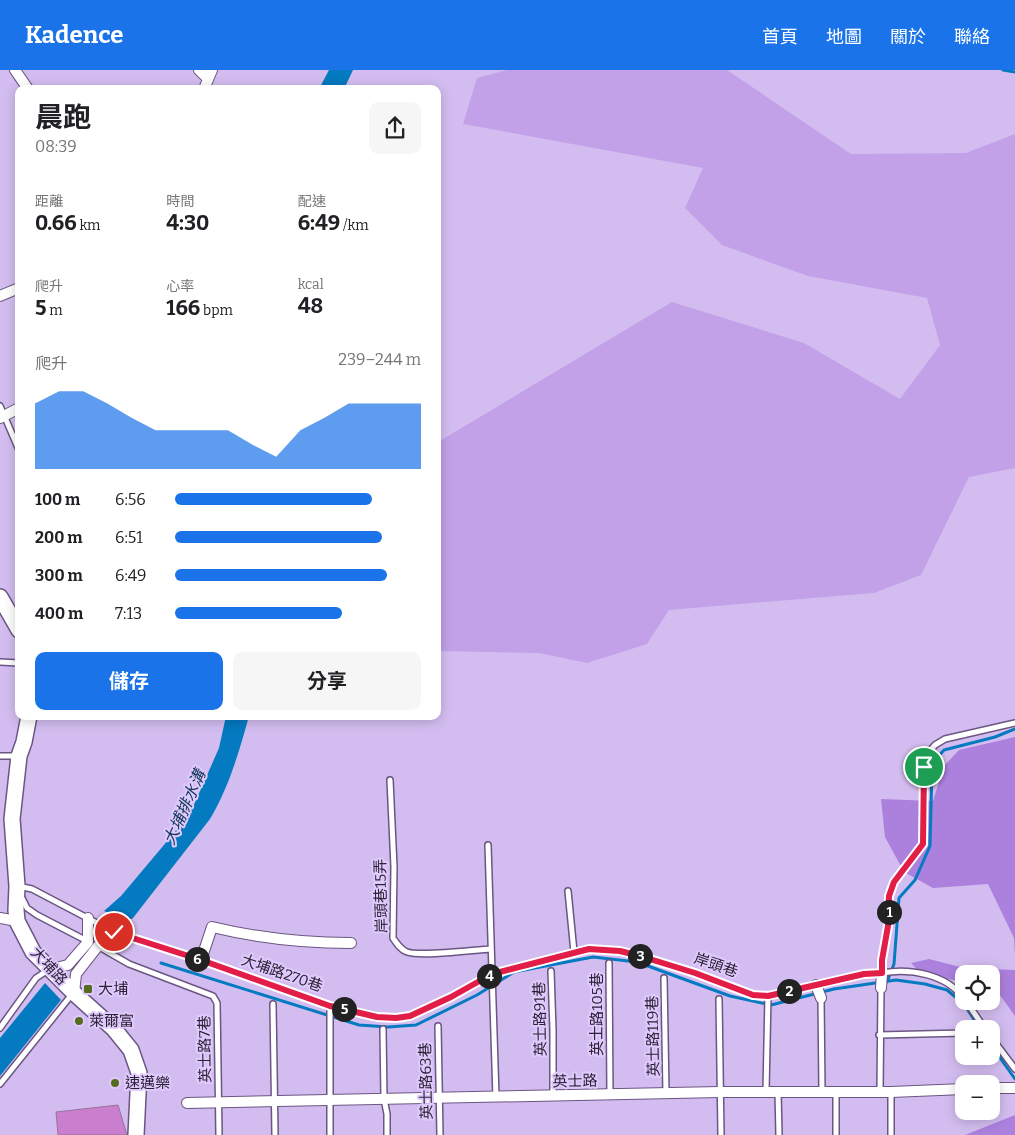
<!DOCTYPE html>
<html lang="zh-TW">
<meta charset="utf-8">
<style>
body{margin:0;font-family:Bitter,"Noto Sans TC",serif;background:#f6f6f6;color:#202124;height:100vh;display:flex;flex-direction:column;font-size:19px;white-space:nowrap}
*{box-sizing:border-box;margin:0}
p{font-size:16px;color:#757577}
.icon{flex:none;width:28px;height:28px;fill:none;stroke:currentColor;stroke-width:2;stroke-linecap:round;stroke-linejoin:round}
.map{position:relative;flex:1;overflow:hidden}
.side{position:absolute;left:15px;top:15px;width:426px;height:635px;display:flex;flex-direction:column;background:#fff;border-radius:10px;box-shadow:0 2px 12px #0003}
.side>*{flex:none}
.tools{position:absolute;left:955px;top:895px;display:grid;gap:10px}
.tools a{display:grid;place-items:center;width:45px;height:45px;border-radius:10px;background:#fff;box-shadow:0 2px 12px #0003;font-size:25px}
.pin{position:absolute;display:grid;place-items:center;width:42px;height:42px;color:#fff;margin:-21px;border:2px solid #fff;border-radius:50%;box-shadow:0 1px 5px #0007}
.km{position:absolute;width:25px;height:25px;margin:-12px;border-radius:50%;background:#222;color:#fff;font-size:14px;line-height:25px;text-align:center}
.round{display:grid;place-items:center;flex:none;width:52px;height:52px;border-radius:10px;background:#f6f6f6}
.head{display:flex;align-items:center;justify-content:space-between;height:85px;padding:0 20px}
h1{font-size:28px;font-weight:700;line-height:38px}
.figures{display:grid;grid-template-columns:repeat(3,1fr);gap:8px;height:85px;padding:5px 20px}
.figures div{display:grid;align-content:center}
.figures b{font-size:21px;font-weight:700}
.figures small{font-size:14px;font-weight:400}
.figures p{font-size:14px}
.chart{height:140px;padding:10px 20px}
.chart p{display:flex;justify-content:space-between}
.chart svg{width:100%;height:90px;margin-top:5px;fill:#1a73e8;opacity:.7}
.primary-button{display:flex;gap:10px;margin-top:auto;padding:10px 20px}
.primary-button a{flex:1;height:58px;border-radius:10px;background:#1a73e8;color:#fff;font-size:20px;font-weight:700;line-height:58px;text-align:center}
.primary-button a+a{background:#f6f6f6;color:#202124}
ul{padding:0 20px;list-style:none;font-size:16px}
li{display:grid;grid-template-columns:80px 60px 1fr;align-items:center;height:38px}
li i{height:12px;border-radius:6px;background:#1a73e8}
header{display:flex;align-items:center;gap:30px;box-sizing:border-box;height:70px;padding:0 25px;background:#1a73e8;color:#fff}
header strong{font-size:24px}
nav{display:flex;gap:28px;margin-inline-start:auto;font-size:18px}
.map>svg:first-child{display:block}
.green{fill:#c2a1e9}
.forest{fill:#ac80dd}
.water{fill:#047ac0}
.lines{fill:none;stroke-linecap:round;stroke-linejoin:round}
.stream{stroke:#047ac0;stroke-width:3}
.building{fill:#c97ece;stroke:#99739b}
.lane-casing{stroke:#6b5683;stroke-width:8}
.street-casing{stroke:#6b5683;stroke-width:12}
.secondary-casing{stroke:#6b5683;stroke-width:18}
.lane{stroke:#fff;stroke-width:5}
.street{stroke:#fff;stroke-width:10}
.secondary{stroke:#fff;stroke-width:15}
.route-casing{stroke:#fff;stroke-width:10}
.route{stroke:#e11d48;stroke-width:6}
.poi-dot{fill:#546c1d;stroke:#e0cafd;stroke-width:2}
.labels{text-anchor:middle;stroke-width:4;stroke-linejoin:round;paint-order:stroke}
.street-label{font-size:15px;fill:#2a2134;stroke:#e0cafd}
.poi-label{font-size:15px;fill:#2a2134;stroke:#e0cafd;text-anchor:start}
.water-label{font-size:16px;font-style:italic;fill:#123956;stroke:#e0cafd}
</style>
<header>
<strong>Kadence</strong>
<nav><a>首頁</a><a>地圖</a><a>關於</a><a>聯絡</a></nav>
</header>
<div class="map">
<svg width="1015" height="1065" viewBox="0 0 1015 1065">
<rect width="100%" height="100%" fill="#d3bdf0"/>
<path class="green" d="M 507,0 L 727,0 L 851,84 L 966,83 L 1015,64 L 1015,398 L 969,407 L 921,505 L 874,523 L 669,540 L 647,574 L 587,593 L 539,583 L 438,581 L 438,372 L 672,232 L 804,273 L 900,329 L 940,275 L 927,228 L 808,206 L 722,175 L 685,138 L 703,98 L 463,54 L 477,8 Z"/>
<path class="forest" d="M 1015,667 L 1015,886 L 1014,868 L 988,814 L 933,818 L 904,802 L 885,767 L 881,729 L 933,731 L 944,696 L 959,680 Z
M 929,889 L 964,898 L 1015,900 L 1015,946 L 995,918 L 991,920 L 991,904 L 964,904 L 964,916 L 959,911 L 921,904 L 911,893 Z
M 1015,1045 L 1015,1065 L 965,1065 Z"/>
<path class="water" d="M 329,0 L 353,0 L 344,19 L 319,19 Z
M 226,646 L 249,646 C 239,682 229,717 210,749 L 133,848 L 127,851 L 104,841 L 121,826 L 174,763 L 193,737 L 219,678 Z
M 45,913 L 61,930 L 0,1006 L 0,968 Z"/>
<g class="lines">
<path class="stream" d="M 1003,0 L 1015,2
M 161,893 L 359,955 L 388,957 L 416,955 L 477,925 L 514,902 L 593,887 L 637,892 L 730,926 L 771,935 L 834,919 L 896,910 L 925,914 L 947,920 L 964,934 L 980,959
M 887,912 L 894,894 L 899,828 L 915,810 L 930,776 L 932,698 L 936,689 L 944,680 L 995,667 L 1015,659
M 991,975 L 1015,1009"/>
</g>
<path class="building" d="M 118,1035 L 127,1065 L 58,1065 L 56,1042 Z"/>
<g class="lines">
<defs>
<path id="lane" d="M 0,336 L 19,380
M 0,592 L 19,593
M 0,686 L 18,686
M 390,710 L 394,797 L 393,868 C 397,874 401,880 407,882 C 422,887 473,880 491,879
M 488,775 L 496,1027
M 18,816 L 32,819 L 114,862 L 201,890 L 330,936 L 377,947 L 396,948 L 410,946 L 451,927 L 492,904 L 589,879 L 620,881 L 640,886 L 695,903 L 753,925 L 768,926 L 864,904 L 882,903 L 882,890 L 888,856 L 889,826 L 894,812 L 923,774 L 925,697 L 927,684 L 935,675 L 945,669 L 1015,653
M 568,821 L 574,882
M 21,826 L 27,838 L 37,845 L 89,872
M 96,875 L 129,894 L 213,926 L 217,933 L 219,1065
M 609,893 L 610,1025
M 551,901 L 553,960 L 553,1025
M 882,903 C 910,898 947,904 964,929
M 664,908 L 666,1023
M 821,928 L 822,1021
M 719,929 L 721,1065
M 966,931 L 985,959
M 273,934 L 275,1065
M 330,936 L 330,1065
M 438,956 L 440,1065
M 0,958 L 36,908 L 48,900
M 383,959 L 384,1029 L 387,1044 L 387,1065
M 879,965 L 964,963
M 991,967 L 1015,999
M 0,1014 L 73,923
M 766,1021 L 768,926
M 880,1021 L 881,918
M 778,1022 L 779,1065
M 891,1022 L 891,1065
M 836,1065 L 836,1022"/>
<path id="street" d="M 15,0 L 28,19
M 199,0 L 208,9
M 204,19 L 212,0
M 0,226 L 19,218
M 0,348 L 19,338
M 0,848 L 17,851
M 201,890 L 212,857 C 258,868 304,873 351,873
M 51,899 L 68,895 L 88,872 L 88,848
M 816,915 L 821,928
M 881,918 L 882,903
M 74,923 L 76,904 L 98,876 L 114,862
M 991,1018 L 1015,1018
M 187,1033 L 720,1022 L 891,1022 L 964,1019"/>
<path id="secondary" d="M 0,527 L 19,560
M 29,646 L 24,672 L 19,686 L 12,749 L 17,816 L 16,840 L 17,851 L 33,882 L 74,923 L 114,959 L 131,980 L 139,1003 L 136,1065"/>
</defs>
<use href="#lane" class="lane-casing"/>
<use href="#street" class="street-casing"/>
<use href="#secondary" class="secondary-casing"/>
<use href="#lane" class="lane"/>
<use href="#street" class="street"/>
<use href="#secondary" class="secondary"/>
</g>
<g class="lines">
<defs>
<path id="route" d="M 114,862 L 201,890 L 330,936 L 377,947 L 396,948 L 410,946 L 451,927 L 492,904 L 589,879 L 620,881 L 640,886 L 695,903 L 753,925 L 768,926 L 864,904 L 882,903 L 882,890 L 888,856 L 889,826 L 894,812 L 923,774 L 924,697"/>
</defs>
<use href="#route" class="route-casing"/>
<use href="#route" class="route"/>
</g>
<g class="poi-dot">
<rect x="83" y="914" width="10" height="10" rx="2.5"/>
<circle cx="79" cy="951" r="5"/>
<circle cx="115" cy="1013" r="5"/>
</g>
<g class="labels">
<g class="street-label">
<text transform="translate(381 826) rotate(-91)" y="5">岸頭巷15弄</text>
<text transform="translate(716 895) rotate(19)" y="5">岸頭巷</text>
<text transform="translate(49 896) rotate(47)" y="5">大埔路</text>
<text transform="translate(282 903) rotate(19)" y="5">大埔路270巷</text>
<text transform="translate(597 944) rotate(-90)" y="5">英士路105巷</text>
<text transform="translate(540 949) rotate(-91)" y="5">英士路91巷</text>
<text transform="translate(653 966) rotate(-91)" y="5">英士路119巷</text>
<text transform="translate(205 979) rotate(-91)" y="5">英士路7巷</text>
<text transform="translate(426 1011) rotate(-91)" y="5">英士路63巷</text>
<text transform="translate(575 1011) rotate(-1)" y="5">英士路</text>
</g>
<g class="poi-label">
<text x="98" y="924">大埔</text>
<text x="89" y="956">萊爾富</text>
<text x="125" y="1018">速邁樂</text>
</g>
<g class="water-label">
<text transform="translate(184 737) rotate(-66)" y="6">大埔排水溝</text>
</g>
</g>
</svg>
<div class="tools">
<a><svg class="icon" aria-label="locate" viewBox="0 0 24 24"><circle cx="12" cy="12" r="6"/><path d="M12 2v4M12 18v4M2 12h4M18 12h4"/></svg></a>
<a>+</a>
<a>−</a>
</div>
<div class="pin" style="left:924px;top:697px;background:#1e9e55"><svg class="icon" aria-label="arrive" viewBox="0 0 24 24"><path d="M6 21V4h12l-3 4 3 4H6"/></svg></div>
<div class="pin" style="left:114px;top:862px;background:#d93025"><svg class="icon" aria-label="check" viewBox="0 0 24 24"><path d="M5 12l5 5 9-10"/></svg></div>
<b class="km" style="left:889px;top:842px">1</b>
<b class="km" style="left:789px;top:921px">2</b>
<b class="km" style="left:640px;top:886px">3</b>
<b class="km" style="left:489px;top:906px">4</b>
<b class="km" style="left:344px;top:939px">5</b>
<b class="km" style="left:197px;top:889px">6</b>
<section class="side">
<div class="head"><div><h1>晨跑</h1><p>08:39</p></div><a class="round"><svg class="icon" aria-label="share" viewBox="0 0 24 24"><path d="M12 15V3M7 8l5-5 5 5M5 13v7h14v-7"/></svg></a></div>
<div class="figures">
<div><p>距離</p><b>0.66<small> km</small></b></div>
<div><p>時間</p><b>4:30</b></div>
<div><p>配速</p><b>6:49<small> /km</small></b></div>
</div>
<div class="figures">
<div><p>爬升</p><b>5<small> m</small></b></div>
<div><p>心率</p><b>166<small> bpm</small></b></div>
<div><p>kcal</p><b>48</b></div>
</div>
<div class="chart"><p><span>爬升</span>239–244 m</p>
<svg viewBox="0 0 160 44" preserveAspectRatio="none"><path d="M0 44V12L10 6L20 6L30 12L40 19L50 25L60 25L70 25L80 25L90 32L100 38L110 25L120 19L130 12L140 12L150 12L160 12V44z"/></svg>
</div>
<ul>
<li><b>100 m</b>6:56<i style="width:80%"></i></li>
<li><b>200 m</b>6:51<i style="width:84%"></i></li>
<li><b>300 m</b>6:49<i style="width:86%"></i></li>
<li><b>400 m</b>7:13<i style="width:68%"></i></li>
</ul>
<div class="primary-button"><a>儲存</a><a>分享</a></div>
</section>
</div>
